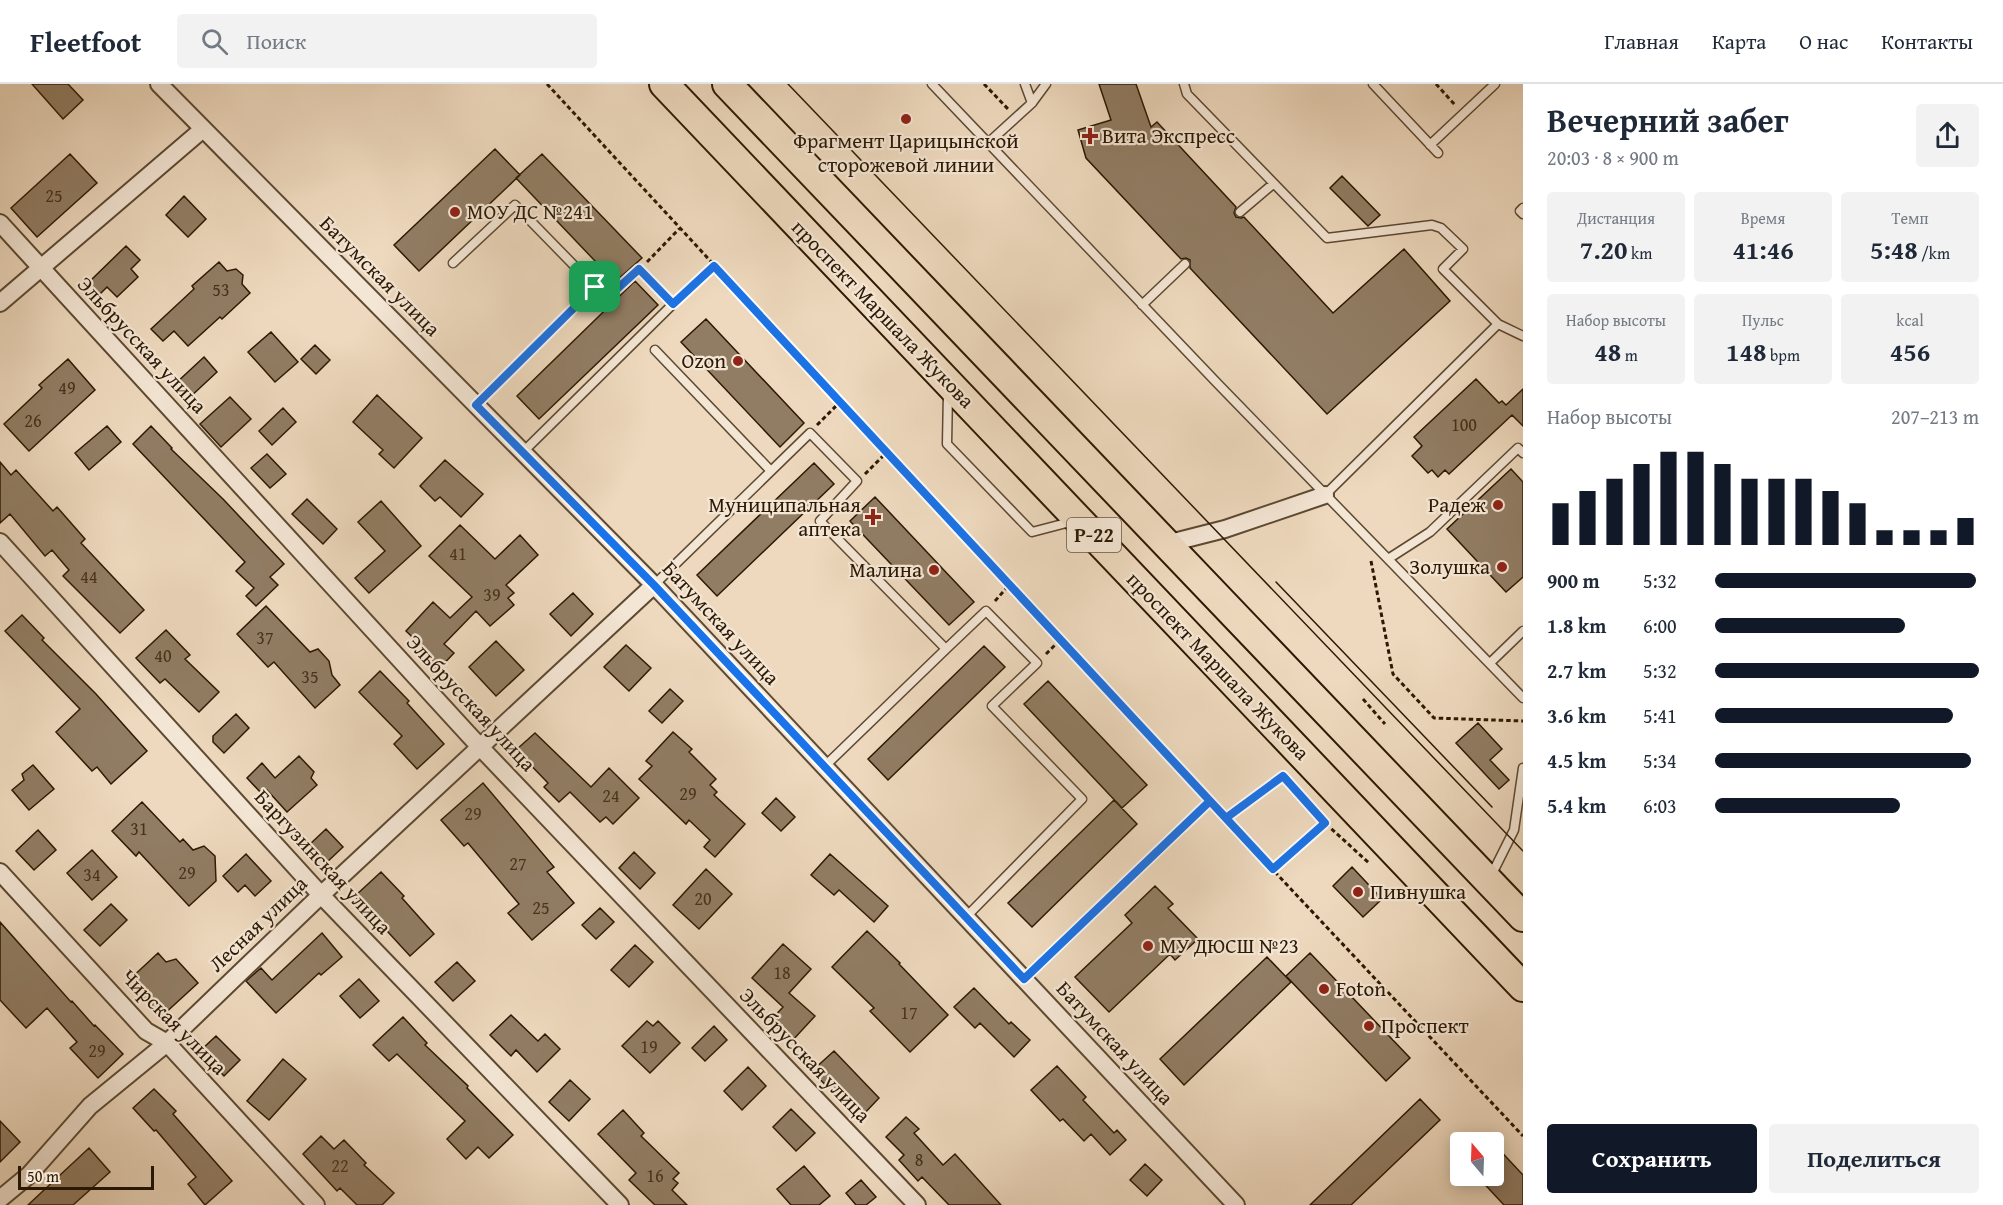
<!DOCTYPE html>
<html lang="ru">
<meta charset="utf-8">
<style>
body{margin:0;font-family:"Gentium Book Plus",serif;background:#f2f2f3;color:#1f2937;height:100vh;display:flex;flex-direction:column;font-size:22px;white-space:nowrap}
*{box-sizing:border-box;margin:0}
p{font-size:20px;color:#747a83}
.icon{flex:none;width:33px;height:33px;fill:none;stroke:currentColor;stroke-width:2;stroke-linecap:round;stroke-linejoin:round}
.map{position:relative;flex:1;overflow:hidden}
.side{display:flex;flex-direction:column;background:#fff;width:480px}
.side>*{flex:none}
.needle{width:39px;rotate:341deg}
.fabs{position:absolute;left:1450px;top:1048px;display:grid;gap:12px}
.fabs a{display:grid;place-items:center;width:54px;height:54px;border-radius:6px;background:#fff;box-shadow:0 3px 15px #0003;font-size:30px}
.scale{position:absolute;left:18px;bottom:15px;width:136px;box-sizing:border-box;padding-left:6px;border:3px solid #2c1903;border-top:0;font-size:16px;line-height:21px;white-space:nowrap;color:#2c1903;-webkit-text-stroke:4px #f4e6d5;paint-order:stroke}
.pin{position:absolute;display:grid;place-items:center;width:51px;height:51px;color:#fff;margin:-26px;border-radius:12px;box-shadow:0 3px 9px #0006}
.round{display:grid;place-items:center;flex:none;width:63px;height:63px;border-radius:6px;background:#f2f2f3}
.summary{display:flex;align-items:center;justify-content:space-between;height:102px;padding:0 24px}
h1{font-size:33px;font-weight:800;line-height:45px}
.stats{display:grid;grid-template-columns:repeat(3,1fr);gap:9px;height:102px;padding:6px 24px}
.stats div{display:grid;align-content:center;border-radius:6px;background:#f2f2f3;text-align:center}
.stats b{font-size:26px;font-weight:800}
.stats small{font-size:16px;font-weight:400}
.stats p{font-size:16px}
.chart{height:168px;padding:12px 24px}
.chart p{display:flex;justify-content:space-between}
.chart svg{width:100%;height:108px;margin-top:6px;stroke:#111827;stroke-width:6}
.button{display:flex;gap:12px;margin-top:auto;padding:12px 24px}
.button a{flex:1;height:69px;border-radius:6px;background:#111827;color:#fff;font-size:24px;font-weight:800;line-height:69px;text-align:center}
.button a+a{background:#f2f2f3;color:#1f2937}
ul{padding:0 24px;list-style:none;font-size:20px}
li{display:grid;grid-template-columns:96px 72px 1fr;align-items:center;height:45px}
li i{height:15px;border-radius:8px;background:#111827}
header{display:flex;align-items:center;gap:36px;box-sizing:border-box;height:84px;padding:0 30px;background:#fff;border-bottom:2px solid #e0e1e3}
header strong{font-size:28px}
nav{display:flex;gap:33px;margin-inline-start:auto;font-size:21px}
.search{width:420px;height:54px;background:#f2f2f3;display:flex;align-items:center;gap:15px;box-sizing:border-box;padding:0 21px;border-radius:6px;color:#747a83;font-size:22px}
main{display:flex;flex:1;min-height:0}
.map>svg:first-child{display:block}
.building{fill:#917d64;stroke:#2c1903;stroke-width:1.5}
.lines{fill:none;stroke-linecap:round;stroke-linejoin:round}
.service-casing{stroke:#5c4932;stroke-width:11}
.minor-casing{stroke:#5c4932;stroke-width:20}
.trunk-casing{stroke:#2c1903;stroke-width:32}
.path{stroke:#2c1903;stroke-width:3;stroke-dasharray:4.5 3;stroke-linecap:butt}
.service{stroke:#f4e6d5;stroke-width:8}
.minor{stroke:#f4e6d5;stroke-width:16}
.trunk{stroke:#eed9be;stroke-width:28}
.tram{stroke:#2c1903;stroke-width:1.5}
.route-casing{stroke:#fff;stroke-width:12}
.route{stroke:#1a73e8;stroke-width:8}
.poi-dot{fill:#8f2418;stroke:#f4e6d5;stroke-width:2}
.labels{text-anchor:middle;stroke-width:4.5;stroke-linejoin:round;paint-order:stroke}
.number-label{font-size:18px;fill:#45321b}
.shield{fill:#f4e6d5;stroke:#685642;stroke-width:1.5}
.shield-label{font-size:20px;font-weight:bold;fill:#2c1903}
.poi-label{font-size:21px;fill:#2c1903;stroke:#f4e6d5;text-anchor:start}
.street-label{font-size:21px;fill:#2c1903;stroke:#f4e6d5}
</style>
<header>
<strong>Fleetfoot</strong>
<div class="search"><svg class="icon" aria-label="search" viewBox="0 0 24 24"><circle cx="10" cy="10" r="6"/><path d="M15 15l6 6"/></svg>Поиск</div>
<nav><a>Главная</a><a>Карта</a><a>О нас</a><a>Контакты</a></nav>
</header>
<main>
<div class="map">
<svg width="1523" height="1121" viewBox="0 0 1523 1121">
<rect width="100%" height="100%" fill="#eed9be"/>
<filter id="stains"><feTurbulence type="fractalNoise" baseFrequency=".00333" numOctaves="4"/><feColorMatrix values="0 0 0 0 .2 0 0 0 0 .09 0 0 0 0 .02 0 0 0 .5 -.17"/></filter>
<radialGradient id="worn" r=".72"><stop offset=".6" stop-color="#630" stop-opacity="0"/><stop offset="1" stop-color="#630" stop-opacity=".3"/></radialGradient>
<path class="building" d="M 32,0 L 68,0 L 83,16 L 63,35 Z
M 1099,0 L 1136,0 L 1151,43 L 1157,38 L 1236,123 L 1234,129 L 1236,133 L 1241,134 L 1244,133 L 1333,229 L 1404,165 L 1450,217 L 1327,330 L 1190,184 L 1190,176 L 1186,174 L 1181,175 L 1086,74 L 1078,46 L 1111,36 Z
M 495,65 L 520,91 L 419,187 L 394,161 Z
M 70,70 L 97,99 L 37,153 L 11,124 Z
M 542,70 L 642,174 L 615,198 L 516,94 Z
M 1342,92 L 1380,131 L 1368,142 L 1330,104 Z
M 184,112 L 206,135 L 188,153 L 166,131 Z
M 126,162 L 140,176 L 131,185 L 138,193 L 117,213 L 107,203 L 100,210 L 88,199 Z
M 219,178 L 227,187 L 236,185 L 243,191 L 242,200 L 250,209 L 222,235 L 220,233 L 188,262 L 174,247 L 163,257 L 151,245 L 194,205 L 192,202 Z
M 635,197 L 658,221 L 539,335 L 517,312 Z
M 706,235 L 804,339 L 780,363 L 681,258 Z
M 271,248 L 298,278 L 275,298 L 248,268 Z
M 315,261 L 330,276 L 316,290 L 301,275 Z
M 204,273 L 217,288 L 188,315 L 175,300 Z
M 68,275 L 95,306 L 29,367 L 4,340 L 42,304 L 39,301 Z
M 1476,295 L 1499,319 L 1502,317 L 1506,321 L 1523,305 L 1523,342 L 1512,331 L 1449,390 L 1445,386 L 1438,393 L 1432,386 L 1428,389 L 1412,372 L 1422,362 L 1414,353 Z
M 377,311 L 422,354 L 394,384 L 379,370 L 383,366 L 353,338 Z
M 230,313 L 251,335 L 221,363 L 200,340 Z
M 283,324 L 296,338 L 272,361 L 259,347 Z
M 107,342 L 121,358 L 89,386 L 75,369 Z
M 151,342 L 172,364 L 171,365 L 223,415 L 284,480 L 270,493 L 278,501 L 256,522 L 246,512 L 254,504 L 236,487 L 245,478 L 133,360 Z
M 267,370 L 286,390 L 270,404 L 251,384 Z
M 445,376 L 483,410 L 461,433 L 440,413 L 435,417 L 420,402 Z
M 0,378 L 11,391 L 16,386 L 53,427 L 57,423 L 85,455 L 81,459 L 144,526 L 120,549 L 63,492 L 69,486 L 52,466 L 45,472 L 10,430 L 0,439 Z
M 814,379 L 834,400 L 717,512 L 697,491 Z
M 1511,385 L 1523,398 L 1523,493 L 1506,508 L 1447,445 Z
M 875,413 L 974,518 L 949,541 L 850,437 Z
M 307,415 L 337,445 L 323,460 L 292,430 Z
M 381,417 L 421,462 L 369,509 L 355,494 L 385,467 L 358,438 Z
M 460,441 L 495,475 L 520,451 L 538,471 L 506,501 L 514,509 L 508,514 L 514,521 L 490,542 L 476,527 L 444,560 L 454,569 L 435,589 L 425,579 L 432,572 L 406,547 L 433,518 L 450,534 L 472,513 L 429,472 Z
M 573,509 L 593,530 L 571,552 L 550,530 Z
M 266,522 L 310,568 L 318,565 L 329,577 L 332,591 L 340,601 L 315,624 L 274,578 L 268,583 L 237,550 Z
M 22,531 L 44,554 L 42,556 L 96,610 L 147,667 L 111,700 L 97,683 L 92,687 L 56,648 L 80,625 L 5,547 Z
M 166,546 L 190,571 L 185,575 L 219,608 L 199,628 L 165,595 L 160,599 L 136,574 Z
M 496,557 L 524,586 L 496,612 L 469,583 Z
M 626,561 L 651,584 L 629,607 L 604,583 Z
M 984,562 L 1005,583 L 888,696 L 868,675 Z
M 380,587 L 409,617 L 407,619 L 444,660 L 417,685 L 394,660 L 402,652 L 359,608 Z
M 1048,597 L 1147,701 L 1122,724 L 1024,620 Z
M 670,605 L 683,617 L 662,639 L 649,627 Z
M 236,630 L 249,644 L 224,669 L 213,658 L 213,652 Z
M 1478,639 L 1502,665 L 1490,676 L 1509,696 L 1499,705 L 1456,659 Z
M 673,648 L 692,665 L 689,668 L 716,695 L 710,701 L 717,708 L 714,711 L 745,740 L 715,773 L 704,763 L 710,756 L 689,736 L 686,740 L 639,695 L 652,682 L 646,677 Z
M 535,649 L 591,703 L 609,684 L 639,714 L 613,740 L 606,733 L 600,738 L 570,708 L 559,718 L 544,703 L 548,699 L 516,666 Z
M 299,672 L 314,688 L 311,694 L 317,701 L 287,728 L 267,706 L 262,710 L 247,694 L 262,679 L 275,694 Z
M 33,681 L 54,705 L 29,726 L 12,706 L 24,696 L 22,690 Z
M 483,699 L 554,783 L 547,788 L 574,819 L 532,856 L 508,829 L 519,820 L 468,759 L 464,762 L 441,736 Z
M 776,714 L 795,733 L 781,747 L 762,729 Z
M 1114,716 L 1137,740 L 1032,843 L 1008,819 Z
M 142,718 L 180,758 L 183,755 L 193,766 L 204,762 L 215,772 L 216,797 L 189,822 L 139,768 L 136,772 L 112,747 Z
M 326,745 L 343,763 L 325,780 L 308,762 Z
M 38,746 L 56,766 L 34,786 L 16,767 Z
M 92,766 L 117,793 L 92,816 L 67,789 Z
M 634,768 L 655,789 L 640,805 L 619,784 Z
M 246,770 L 271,797 L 255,812 L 245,801 L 238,808 L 223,792 Z
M 830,770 L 888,822 L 874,838 L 839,806 L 834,811 L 811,791 Z
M 1352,783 L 1382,815 L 1363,833 L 1333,802 Z
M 706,785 L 732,810 L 699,845 L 673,821 Z
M 381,788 L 404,812 L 402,814 L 434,850 L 410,872 L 355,812 Z
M 1155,802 L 1173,820 L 1168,824 L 1198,855 L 1175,876 L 1170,870 L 1109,928 L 1075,893 L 1132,839 L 1125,831 Z
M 111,820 L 127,836 L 100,862 L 84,846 Z
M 600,824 L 614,838 L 596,855 L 582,841 Z
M 0,838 L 71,918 L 72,917 L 94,942 L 95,941 L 123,970 L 98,994 L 70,964 L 77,958 L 47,924 L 26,944 L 0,916 Z
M 867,847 L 900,879 L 899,880 L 948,931 L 910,968 L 870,927 L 874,924 L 832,883 Z
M 322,849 L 342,873 L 321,891 L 319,889 L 276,929 L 246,897 L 261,884 L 272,896 Z
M 783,860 L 811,885 L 789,909 L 815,932 L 792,957 L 770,937 L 783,923 L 752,894 Z
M 635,861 L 653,878 L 629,903 L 611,886 Z
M 158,869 L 166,878 L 176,875 L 198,899 L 162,932 L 128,897 Z
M 1310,869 L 1410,974 L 1386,997 L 1286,892 Z
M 1267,873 L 1291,898 L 1184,1001 L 1160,975 Z
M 457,878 L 475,897 L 453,917 L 435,898 Z
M 359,895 L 379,917 L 360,934 L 340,912 Z
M 974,904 L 1009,940 L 1011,938 L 1030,956 L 1014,973 L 980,939 L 975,944 L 954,923 Z
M 511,931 L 538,957 L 545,950 L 560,965 L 537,988 L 516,966 L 511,972 L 490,951 Z
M 403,933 L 427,959 L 425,961 L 468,1002 L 467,1004 L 513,1051 L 489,1074 L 478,1063 L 466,1075 L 447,1055 L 465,1037 L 397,970 L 389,977 L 373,961 Z
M 647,937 L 653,942 L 658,937 L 680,959 L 650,989 L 622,962 Z
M 714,942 L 727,956 L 705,977 L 692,964 Z
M 216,952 L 240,976 L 224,992 L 200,967 Z
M 834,967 L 879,1014 L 861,1033 L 843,1016 L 842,1018 L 812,987 Z
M 283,975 L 306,995 L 269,1036 L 247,1017 Z
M 1057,982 L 1086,1013 L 1083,1016 L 1114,1049 L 1117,1046 L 1126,1056 L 1110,1071 L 1091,1050 L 1084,1057 L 1063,1035 L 1060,1037 L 1031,1006 Z
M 748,983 L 766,1002 L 742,1026 L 724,1007 Z
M 570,996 L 590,1015 L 569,1037 L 549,1018 Z
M 154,1005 L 176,1027 L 173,1030 L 232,1097 L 205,1121 L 188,1100 L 196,1093 L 156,1046 L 154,1047 L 133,1024 Z
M 1420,1015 L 1440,1036 L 1351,1121 L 1310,1121 Z
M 791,1025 L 815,1049 L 796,1067 L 773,1043 Z
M 623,1026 L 644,1049 L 641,1052 L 679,1089 L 673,1095 L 678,1099 L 672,1106 L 687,1121 L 655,1121 L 629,1096 L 636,1089 L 598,1050 Z
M 906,1033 L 919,1045 L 914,1049 L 943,1081 L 955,1070 L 1001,1121 L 949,1121 L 922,1093 L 918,1097 L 899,1076 L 904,1071 L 886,1053 Z
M 0,1037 L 20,1058 L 0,1078 Z
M 321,1052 L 334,1065 L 344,1056 L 366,1079 L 364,1081 L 394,1109 L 382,1121 L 357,1121 L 340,1104 L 337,1107 L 303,1070 Z
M 1494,1060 L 1523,1091 L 1523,1121 L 1504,1121 L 1477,1092 L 1494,1092 Z
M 89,1064 L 110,1088 L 73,1121 L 28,1121 Z
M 1145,1080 L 1162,1096 L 1147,1112 L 1130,1096 Z
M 804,1082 L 830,1112 L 819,1121 L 791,1121 L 777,1105 Z
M 861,1096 L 876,1113 L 866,1121 L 856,1121 L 846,1109 Z"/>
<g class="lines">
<defs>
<path id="service" d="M 932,0 L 1218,300 L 1523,614
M 1025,0 L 1032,19
M 1184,0 L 1187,10 L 1327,154 L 1432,141 L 1441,144 L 1463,165 L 1443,185 L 1498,240 L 1325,411
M 1373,0 L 1438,69
M 988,59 L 1032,19 L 1046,0
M 1430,61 L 1495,0
M 1523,124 L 1520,127 L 1523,130
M 1240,128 L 1273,100
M 453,179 L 515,121 L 595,203 L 476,321
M 1142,221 L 1185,180
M 1498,240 L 1523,252
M 948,308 L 947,360 L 1032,448 L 1074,437
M 523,368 L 673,220 L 639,185 L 606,215 L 595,203
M 771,387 L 810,349 L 857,397 L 820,437 L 946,565 L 825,682
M 1388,475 L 1430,448 L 1518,364 L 1523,369
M 654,501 L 771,387 L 655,266
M 946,565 L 986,527 L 1037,579 L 992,622 L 1082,715 L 966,833
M 1490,579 L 1523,547
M 1491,792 L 1514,746 L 1523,684
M 1024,895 L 1181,745"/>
<path id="minor" d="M 159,0 L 654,501 L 1236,1121
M 0,139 L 480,663 L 917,1121
M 0,219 L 203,45
M 0,458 L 321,811 L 620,1121
M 1166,460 L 1225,445 L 1325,411
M 0,788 L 146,947 L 167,959 L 316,1121
M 0,1115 L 29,1091 L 90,1022 L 167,959 L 321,811 L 654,501"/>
<path id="trunk" d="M 664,0 L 1523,903
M 727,0 L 1523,833"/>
</defs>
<use href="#service" class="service-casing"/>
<use href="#minor" class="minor-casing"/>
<use href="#trunk" class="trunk-casing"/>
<path class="path" d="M 547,0 L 1258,770 L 1523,1052
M 984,0 L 1008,25
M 1436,0 L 1456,22
M 647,178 L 679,145
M 683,211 L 713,183
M 817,341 L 840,318
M 865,390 L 887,368
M 1371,477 L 1393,590 L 1434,634 L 1523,637
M 995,517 L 1010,500
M 1046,570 L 1061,555
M 1363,615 L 1385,640
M 1226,734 L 1283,692 L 1325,739 L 1369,779
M 1189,737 L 1210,717
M 1273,785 L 1325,739"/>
<use href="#service" class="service"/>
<use href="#minor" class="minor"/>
<use href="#trunk" class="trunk"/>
<path class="tram" d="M 788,0 L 1523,767
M 1276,498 L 1492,723"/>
</g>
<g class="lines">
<defs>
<path id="route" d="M 595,203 L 476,321 L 654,501 L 1024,895 L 1210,717 L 1226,734 L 1283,692 L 1325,739 L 1273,785 L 1210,717 L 714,182 L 673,220 L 639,185 L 606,215 L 595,203"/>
</defs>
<use href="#route" class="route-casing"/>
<use href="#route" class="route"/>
</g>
<g class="poi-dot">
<circle cx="906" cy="35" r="6"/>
<path d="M1087 43h6v6h6v6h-6v6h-6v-6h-6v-6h6z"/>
<circle cx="455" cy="128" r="6"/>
<circle cx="738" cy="277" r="6"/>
<circle cx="1498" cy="421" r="6"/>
<path d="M870 424h6v6h6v6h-6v6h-6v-6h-6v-6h6z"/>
<circle cx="1502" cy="483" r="6"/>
<circle cx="934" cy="486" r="6"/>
<circle cx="1358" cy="808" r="6"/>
<circle cx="1148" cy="862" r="6"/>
<circle cx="1324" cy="905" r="6"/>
<circle cx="1369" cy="942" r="6"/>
</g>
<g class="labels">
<g class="number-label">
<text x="54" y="118">25</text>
<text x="221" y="212">53</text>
<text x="67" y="310">49</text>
<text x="33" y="343">26</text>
<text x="1464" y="347">100</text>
<text x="458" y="476">41</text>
<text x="89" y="499">44</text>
<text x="492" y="517">39</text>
<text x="265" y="560">37</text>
<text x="163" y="578">40</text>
<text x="310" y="599">35</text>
<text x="688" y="716">29</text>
<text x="611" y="718">24</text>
<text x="473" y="736">29</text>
<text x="139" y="751">31</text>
<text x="518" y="786">27</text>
<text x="187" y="795">29</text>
<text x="92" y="797">34</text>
<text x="703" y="821">20</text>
<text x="541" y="830">25</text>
<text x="782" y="895">18</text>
<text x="909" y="935">17</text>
<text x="649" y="969">19</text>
<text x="97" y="973">29</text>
<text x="919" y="1082">8</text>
<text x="340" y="1088">22</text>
<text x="655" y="1098">16</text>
</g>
<rect class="shield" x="1067" y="434" width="54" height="34" rx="4.5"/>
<g class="shield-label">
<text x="1094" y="458">Р-22</text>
</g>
<g class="poi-label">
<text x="1102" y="59">Вита Экспресс</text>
<text x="906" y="64" text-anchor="middle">Фрагмент Царицынской<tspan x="906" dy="24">сторожевой линии</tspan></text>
<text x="467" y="135">МОУ ДС №241</text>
<text x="726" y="284" text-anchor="end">Ozon</text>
<text x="861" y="428" text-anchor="end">Муниципальная<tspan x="861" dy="24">аптека</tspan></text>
<text x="1486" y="428" text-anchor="end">Радеж</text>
<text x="1490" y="490" text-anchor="end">Золушка</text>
<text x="922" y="493" text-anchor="end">Малина</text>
<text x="1370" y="815">Пивнушка</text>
<text x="1160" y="869">МУ ДЮСШ №23</text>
<text x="1336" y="912">Foton</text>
<text x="1381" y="949">Проспект</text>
</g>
<g class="street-label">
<text transform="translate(380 192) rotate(45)" y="7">Батумская улица</text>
<text transform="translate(883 230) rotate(46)" y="7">проспект Маршала Жукова</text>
<text transform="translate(142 261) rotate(47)" y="7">Эльбрусская улица</text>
<text transform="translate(721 539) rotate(47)" y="7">Батумская улица</text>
<text transform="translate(1218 582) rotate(46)" y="7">проспект Маршала Жукова</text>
<text transform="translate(471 619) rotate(47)" y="7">Эльбрусская улица</text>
<text transform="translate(323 778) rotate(47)" y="7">Баргузинская улица</text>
<text transform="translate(258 840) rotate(-44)" y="7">Лесная улица</text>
<text transform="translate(174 938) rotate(45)" y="7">Чирская улица</text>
<text transform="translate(1115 959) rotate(47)" y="7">Батумская улица</text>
<text transform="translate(805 971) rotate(46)" y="7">Эльбрусская улица</text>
</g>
</g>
<rect width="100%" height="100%" filter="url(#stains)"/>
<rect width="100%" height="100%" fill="url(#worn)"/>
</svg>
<div class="fabs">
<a><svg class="needle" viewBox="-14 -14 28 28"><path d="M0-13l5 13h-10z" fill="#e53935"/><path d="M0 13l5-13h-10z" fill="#747a83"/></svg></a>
</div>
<div class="scale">50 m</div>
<div class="pin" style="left:595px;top:203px;background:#1e9e55"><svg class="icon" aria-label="arrive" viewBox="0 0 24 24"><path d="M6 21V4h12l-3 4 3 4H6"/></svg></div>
</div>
<section class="side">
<div class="summary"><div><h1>Вечерний забег</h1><p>20:03 · 8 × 900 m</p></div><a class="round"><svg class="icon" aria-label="share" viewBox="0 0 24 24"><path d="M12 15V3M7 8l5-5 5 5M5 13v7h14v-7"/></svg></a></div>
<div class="stats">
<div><p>Дистанция</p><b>7.20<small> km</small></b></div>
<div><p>Время</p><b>41:46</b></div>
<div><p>Темп</p><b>5:48<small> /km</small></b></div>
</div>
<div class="stats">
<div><p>Набор высоты</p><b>48<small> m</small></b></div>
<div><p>Пульс</p><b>148<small> bpm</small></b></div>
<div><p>kcal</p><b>456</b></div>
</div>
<div class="chart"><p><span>Набор высоты</span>207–213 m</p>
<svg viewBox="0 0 160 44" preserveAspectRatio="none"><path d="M5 44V27M15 44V22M25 44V17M35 44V11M45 44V6M55 44V6M65 44V11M75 44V17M85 44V17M95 44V17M105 44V22M115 44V27M125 44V38M135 44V38M145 44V38M155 44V33"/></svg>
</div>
<ul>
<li><b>900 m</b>5:32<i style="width:99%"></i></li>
<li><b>1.8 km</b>6:00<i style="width:72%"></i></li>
<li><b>2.7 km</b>5:32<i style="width:100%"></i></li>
<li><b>3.6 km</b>5:41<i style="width:90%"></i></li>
<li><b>4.5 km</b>5:34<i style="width:97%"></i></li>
<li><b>5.4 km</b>6:03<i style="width:70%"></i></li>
</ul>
<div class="button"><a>Сохранить</a><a>Поделиться</a></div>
</section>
</main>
